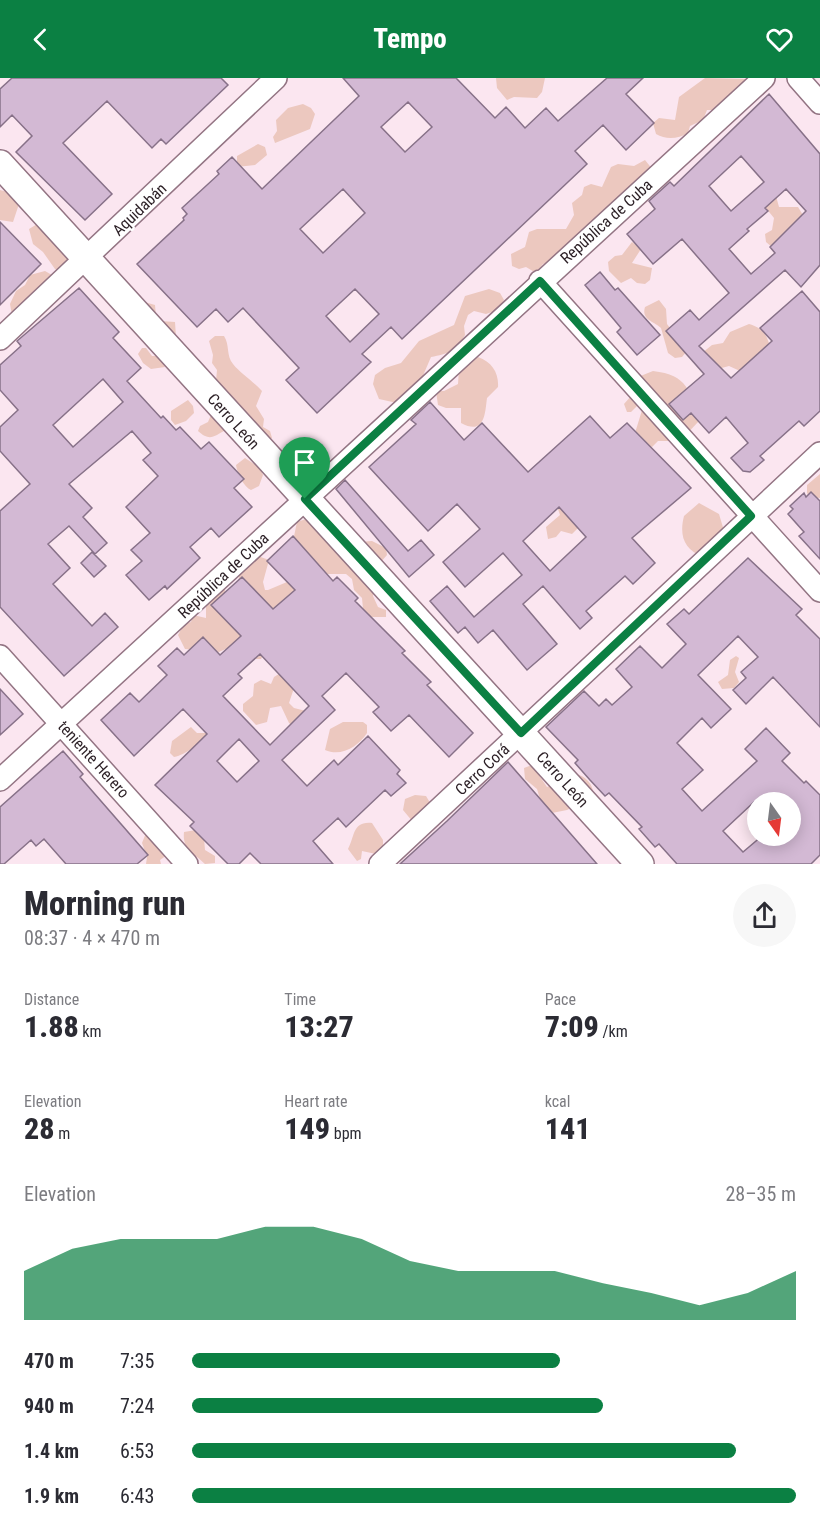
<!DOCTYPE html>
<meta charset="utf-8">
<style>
body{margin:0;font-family:"Roboto Condensed",sans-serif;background:#f7f7f7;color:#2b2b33;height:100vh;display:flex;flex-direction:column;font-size:22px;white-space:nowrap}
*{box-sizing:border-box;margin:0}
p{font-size:20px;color:#7c7c81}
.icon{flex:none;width:33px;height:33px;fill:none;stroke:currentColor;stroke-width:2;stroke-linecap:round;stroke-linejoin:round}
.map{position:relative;height:786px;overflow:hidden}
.sheet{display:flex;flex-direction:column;background:#fff;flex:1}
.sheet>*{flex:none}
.needle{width:39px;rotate:166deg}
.fabs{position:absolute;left:747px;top:714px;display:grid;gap:12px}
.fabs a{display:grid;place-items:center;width:54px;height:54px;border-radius:50%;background:#fff;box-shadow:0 3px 15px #0003;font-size:30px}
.pin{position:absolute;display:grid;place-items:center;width:51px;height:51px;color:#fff;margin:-62px -26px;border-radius:50% 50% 50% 0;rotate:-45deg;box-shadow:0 0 6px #0007}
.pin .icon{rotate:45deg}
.round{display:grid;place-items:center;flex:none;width:63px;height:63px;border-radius:32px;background:#f7f7f7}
.summary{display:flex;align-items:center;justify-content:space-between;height:102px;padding:0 24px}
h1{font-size:33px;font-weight:800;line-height:45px}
.stats{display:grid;grid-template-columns:repeat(3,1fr);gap:9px;height:102px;padding:6px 24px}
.stats div{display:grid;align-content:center}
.stats b{font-size:30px;font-weight:800}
.stats small{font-size:16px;font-weight:400}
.stats p{font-size:16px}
.chart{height:168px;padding:12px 24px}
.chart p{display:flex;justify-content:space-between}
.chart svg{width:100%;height:108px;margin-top:6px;fill:#0b8043;opacity:.7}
ul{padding:0 24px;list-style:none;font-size:20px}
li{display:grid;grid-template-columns:96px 72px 1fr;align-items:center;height:45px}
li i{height:15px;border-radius:8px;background:#0b8043}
header{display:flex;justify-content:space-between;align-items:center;height:78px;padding:0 24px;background:#0b8043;color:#fff;font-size:27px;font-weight:800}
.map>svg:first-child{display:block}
.green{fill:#ecc8bf}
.building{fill:#d3b9d4;stroke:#877188;stroke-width:1.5;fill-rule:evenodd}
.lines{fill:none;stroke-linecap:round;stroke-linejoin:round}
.minor-casing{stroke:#937483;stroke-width:24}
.tertiary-casing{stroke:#937483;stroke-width:30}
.minor{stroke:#fff;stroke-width:21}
.tertiary{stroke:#fff;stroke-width:27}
.route-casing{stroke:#fff;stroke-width:12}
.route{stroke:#0b8043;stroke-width:8}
.labels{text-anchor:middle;stroke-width:4.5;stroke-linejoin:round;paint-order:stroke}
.street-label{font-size:16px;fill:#2b1f25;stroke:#fff}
</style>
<header><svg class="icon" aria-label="back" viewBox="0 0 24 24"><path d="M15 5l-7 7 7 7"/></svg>Tempo<svg class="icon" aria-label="heart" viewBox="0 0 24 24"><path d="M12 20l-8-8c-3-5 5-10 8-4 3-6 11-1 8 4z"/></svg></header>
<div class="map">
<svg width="820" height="786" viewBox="0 0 820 786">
<rect width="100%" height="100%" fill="#fbe6f0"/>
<path class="green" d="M 496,0 L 545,0 L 542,14 L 537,20 L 514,19 L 507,22 L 497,10 Z
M 705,0 L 747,1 L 714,32 L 707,32 L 703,42 L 690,48 L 688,55 C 678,61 666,62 656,56 L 653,45 L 659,40 L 675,42 L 679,19 Z
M 303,26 L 311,30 L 315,36 L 310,51 L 275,65 L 273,59 L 277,53 L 276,42 L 288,30 Z
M 258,66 L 265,69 L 267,77 L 255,87 L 237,89 L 237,78 Z
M 645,82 L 653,92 L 578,160 L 568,166 L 555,184 L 543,186 L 536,195 L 526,189 L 519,191 L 512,188 L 511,176 L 525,169 L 529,154 L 537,151 L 566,151 L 574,137 L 572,125 L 582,117 L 584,109 L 591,106 L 602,109 L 611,89 L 618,86 L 634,88 Z
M 0,112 L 11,115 L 19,126 L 13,144 L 0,142 Z
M 776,118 L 779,129 L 798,129 L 806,142 L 773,170 L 766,164 L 765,156 L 772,152 L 774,140 L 765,129 Z
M 39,145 L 77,181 L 59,193 L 55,191 L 43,174 L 33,166 L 29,151 Z
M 632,164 L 641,171 L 632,185 L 652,190 L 650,202 L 645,206 L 637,205 L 631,200 L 621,205 L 609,193 L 608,184 L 615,178 L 622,177 Z
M 45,193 L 52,197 L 56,204 L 12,237 L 10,226 L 16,213 L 25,207 L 30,197 Z
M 489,211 L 500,215 L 504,222 L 498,232 L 486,236 L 474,233 L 468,237 L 464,248 L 465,257 C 456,273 448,276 431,279 L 419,307 L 397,325 L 379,321 L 373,306 L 375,297 L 385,290 L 401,285 L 419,263 L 454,247 L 465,218 Z
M 659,222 L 666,231 L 667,246 L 687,273 L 682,279 L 675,280 L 668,275 L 661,250 C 654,243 641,242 645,229 Z
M 141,223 L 155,227 L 156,238 L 160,243 L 175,244 L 176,259 Z
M 749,246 C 762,250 766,255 770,268 L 740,293 L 729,288 L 718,291 L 702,275 L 712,267 L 723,265 L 730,254 Z
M 215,258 L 224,258 C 230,267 226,278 233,286 C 241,296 253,303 262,313 L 256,328 L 264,341 L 263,349 L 270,353 L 272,360 L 266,365 L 216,303 L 217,292 L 212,285 L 213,277 L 209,263 Z
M 142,270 L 146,270 L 152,278 L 159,278 L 165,289 L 151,291 L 143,285 L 138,276 Z
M 478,279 C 492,284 499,295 498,309 L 487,320 C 485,335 485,358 461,345 L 461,330 L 446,330 L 438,327 L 436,313 L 444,313 L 458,306 L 459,291 Z
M 653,293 C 688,297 690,313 699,343 L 680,363 L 658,363 L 652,369 L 645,366 L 635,355 L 643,329 L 637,328 L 631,334 L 627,334 L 624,326 L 632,317 L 638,299 Z
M 188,322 L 193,328 L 194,335 L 186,343 L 175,347 L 171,342 L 171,333 Z
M 217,334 L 226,352 C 214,358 210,364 198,353 L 200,348 L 208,344 L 211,337 Z
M 245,380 L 260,390 L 263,397 L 259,408 L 251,412 C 244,409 237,395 236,387 Z
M 820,396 L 820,420 L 810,419 L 807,415 L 807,407 Z
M 556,425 L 578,446 L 578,450 L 572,456 L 561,453 L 556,459 L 548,461 L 546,449 L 560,437 Z
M 699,425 L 719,436 L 725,456 L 703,479 C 684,471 679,458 684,438 Z
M 309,440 L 359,464 L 372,463 L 386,470 L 387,477 L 379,486 L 373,518 L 378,529 L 386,532 L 386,539 L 368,539 L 363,531 L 362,520 L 354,512 L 352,501 L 346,496 L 324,496 L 293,463 L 297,444 Z
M 258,478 L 269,482 L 263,504 L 265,512 L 268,512 L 287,504 L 293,508 L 296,515 L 261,581 L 248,581 L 230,569 L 219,574 L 185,571 L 178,557 L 184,546 L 191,544 L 193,537 L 206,540 L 206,525 L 224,510 L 228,521 L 238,506 L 240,491 Z
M 736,578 L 739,580 L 735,594 L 739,604 L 734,610 L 722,611 L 718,604 L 728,597 L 730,582 Z
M 282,594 L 294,610 L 289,625 L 294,630 L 306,633 L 295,650 L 289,645 L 281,628 L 270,630 L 267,644 L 256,647 L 243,633 L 243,626 L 253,618 L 254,606 L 261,602 L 271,606 L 274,599 Z
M 343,644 L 363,644 L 367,647 L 367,655 C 358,669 341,679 325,672 L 330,651 Z
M 191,649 L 197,655 L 209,655 L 207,664 C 191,668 188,676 174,679 L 170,675 L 172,663 Z
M 532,687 L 547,709 L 576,696 C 586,698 595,708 593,719 L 567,732 L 552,735 L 540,721 L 537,711 L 525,701 L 524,690 Z
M 415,717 L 426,718 L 432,728 L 413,744 L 403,732 L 405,721 Z
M 372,745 L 383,762 L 383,774 L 376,776 L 362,773 L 361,781 L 357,783 L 348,771 C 355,759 352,743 372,745 Z
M 196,752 L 204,760 L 205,772 L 215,778 L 215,785 L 205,786 C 194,775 182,772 184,754 Z
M 146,755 L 170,775 L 160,782 L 161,786 L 146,786 L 147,779 L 142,765 Z"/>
<path class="building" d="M 12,0 L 221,0 L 228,7 L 166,66 L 161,61 L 152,70 L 107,23 L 63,65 L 112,116 L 85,142 L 16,74 L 32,58 L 12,37 L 0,49 L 0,11 Z
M 343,0 L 456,0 L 495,40 L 506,29 L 525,50 L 546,30 L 558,43 L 607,0 L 643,0 L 626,16 L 654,45 L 626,72 L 603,47 L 575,73 L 587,86 L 402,261 L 391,249 L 362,276 L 371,284 L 317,335 L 286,302 L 299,290 L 243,230 L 228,244 L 216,231 L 197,249 L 137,186 L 184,142 L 183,140 L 187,136 L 182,130 L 219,96 L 217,93 L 232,79 L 262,111 L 359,18 ZM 408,24 L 432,49 L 405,74 L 381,49 ZM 343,111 L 365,135 L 323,175 L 300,151 ZM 355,211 L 379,236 L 350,264 L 326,238 Z
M 769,16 L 820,76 L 820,187 L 801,209 L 785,192 L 699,268 L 731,300 L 772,263 L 760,250 L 802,213 L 820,234 L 820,333 L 804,348 L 799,343 L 760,378 L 764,382 L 750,394 L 743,393 L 731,380 L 748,365 L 726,339 L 709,355 L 691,335 L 683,342 L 669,326 L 704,296 L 666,253 L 690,232 L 699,242 L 729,215 L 682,161 L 653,186 L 627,156 L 655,131 L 649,123 L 670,104 L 674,108 ZM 741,78 L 764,104 L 731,133 L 709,108 ZM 786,111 L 806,133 L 770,169 L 775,175 L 751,196 L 729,171 L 749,153 L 747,151 L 768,133 L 765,130 Z
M 0,144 L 41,186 L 0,227 Z
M 600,194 L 615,212 L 618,210 L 660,257 L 637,277 L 617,254 L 621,250 L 585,207 Z
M 79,210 L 119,254 L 113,260 L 141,290 L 127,303 L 161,340 L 163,338 L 176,352 L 180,349 L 201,371 L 209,364 L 225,381 L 244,401 L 234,410 L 252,429 L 219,459 L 211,450 L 190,469 L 200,480 L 167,511 L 165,508 L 149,522 L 126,497 L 142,483 L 131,472 L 150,455 L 126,429 L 158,398 L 143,382 L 151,375 L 132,353 L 69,406 L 92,430 L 83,439 L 107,465 L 95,476 L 69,448 L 48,466 L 70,490 L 53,506 L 92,548 L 105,535 L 118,549 L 64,598 L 0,529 L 0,433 L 30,406 L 0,373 L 0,349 L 18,332 L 0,312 L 0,287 L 21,268 L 17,263 ZM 103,301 L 123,324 L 73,369 L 53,347 Z
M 430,324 L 464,362 L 482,345 L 528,394 L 590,338 L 610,360 L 627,345 L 691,410 L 632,460 L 655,485 L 633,506 L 625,498 L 586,533 L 592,540 L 580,551 L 543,508 L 523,526 L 557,566 L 527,592 L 493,552 L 478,565 L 465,549 L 458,555 L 430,523 L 447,508 L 474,539 L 522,497 L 503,475 L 465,509 L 443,484 L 480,451 L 457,426 L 428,453 L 369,389 L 416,346 L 411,342 ZM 559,429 L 586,459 L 550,493 L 523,463 Z
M 345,402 L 408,473 L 421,462 L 434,477 L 409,499 L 336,411 Z
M 811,414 L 820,423 L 820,481 L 799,458 L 804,454 L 788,436 L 793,431 L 790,428 L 804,415 L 806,419 Z
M 293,458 L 333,503 L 337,499 L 358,520 L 355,523 L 405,573 L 402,575 L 431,604 L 427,607 L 473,655 L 449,679 L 409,637 L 391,653 L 373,634 L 379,629 L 346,595 L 322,618 L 335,632 L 282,682 L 307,708 L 334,682 L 338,687 L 368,658 L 400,692 L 397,696 L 406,705 L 391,718 L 385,712 L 346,749 L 338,740 L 313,763 L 333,786 L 261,786 L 250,775 L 239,786 L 228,786 L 190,748 L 194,744 L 155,707 L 207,656 L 183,631 L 134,678 L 101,642 L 130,615 L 139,624 L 167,597 L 158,588 L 177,570 L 184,577 L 203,559 L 220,577 L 241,558 L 211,527 L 242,499 L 273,531 L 295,512 L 267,483 ZM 260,576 L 309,628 L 270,667 L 223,618 L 242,600 L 238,596 ZM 239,661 L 259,683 L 237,704 L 217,683 Z
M 92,474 L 106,488 L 94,499 L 81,485 Z
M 748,480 L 802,531 L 796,537 L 820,561 L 820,649 L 773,599 L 746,626 L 733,612 L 746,600 L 741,594 L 758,579 L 738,558 L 698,597 L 731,631 L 711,650 L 702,640 L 677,665 L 703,692 L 682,711 L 702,733 L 757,683 L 745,671 L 766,650 L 790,675 L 782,683 L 804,705 L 806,703 L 820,717 L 820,777 L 811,786 L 677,786 L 659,766 L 655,769 L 639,751 L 642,749 L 609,715 L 605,718 L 590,702 L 575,685 L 578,682 L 546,649 L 584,613 L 599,628 L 606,621 L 612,627 L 632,609 L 616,591 L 640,568 L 662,590 L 686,566 L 667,546 L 684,531 L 689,536 ZM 754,724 L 790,724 L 790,758 L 762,758 L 743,774 L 723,753 Z
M 0,611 L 23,636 L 0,657 Z
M 63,673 L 83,696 L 80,699 L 148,777 L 137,786 L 66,786 L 44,761 L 36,768 L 31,762 L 4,786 L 0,786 L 0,729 Z
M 508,684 L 597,786 L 400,786 L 447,743 Z"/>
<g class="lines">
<defs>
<path id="minor" d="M 798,0 L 820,25
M 540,203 L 820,513
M 0,261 L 276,0
M 0,578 L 187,786
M 0,702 L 764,0
M 380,786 L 820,375"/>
<path id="tertiary" d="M 0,86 L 640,786"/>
</defs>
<use href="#minor" class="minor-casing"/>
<use href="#tertiary" class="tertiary-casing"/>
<use href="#minor" class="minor"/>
<use href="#tertiary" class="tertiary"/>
</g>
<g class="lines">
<defs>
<path id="route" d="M 540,203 L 751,438 L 521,655 L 305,421 Z"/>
</defs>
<use href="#route" class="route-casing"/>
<use href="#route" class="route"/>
</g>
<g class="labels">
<g class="street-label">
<text transform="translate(139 131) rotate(-44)" y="6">Aquidabán</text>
<text transform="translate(606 143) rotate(-42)" y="6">República de Cuba</text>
<text transform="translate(234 343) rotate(48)" y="6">Cerro León</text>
<text transform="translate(223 497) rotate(-43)" y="6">República de Cuba</text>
<text transform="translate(94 681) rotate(48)" y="6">teniente Herero</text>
<text transform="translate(482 691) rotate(-43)" y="6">Cerro Corá</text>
<text transform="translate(563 701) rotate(48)" y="6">Cerro León</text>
</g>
</g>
</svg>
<div class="fabs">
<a><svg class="needle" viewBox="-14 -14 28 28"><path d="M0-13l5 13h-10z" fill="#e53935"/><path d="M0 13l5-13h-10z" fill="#7c7c81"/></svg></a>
</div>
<div class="pin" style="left:305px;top:421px;background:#1e9e55"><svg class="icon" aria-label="arrive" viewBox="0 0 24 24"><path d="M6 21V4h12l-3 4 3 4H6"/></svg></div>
</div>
<section class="sheet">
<div class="summary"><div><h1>Morning run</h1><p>08:37 · 4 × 470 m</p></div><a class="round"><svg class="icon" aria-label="share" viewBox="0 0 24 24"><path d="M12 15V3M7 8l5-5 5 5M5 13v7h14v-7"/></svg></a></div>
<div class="stats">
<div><p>Distance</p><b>1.88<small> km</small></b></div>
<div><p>Time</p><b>13:27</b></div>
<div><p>Pace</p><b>7:09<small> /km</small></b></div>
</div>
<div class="stats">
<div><p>Elevation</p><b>28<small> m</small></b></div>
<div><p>Heart rate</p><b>149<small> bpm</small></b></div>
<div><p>kcal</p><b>141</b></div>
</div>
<div class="chart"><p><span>Elevation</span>28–35 m</p>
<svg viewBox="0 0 160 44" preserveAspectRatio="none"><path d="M0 44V24L10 15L20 11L30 11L40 11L50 6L60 6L70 11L80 20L90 24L100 24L110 24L120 29L130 33L140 38L150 33L160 24V44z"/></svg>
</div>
<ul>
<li><b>470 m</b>7:35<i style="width:61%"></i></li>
<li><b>940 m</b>7:24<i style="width:68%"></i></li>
<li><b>1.4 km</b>6:53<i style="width:90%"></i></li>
<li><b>1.9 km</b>6:43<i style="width:100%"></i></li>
</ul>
</section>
